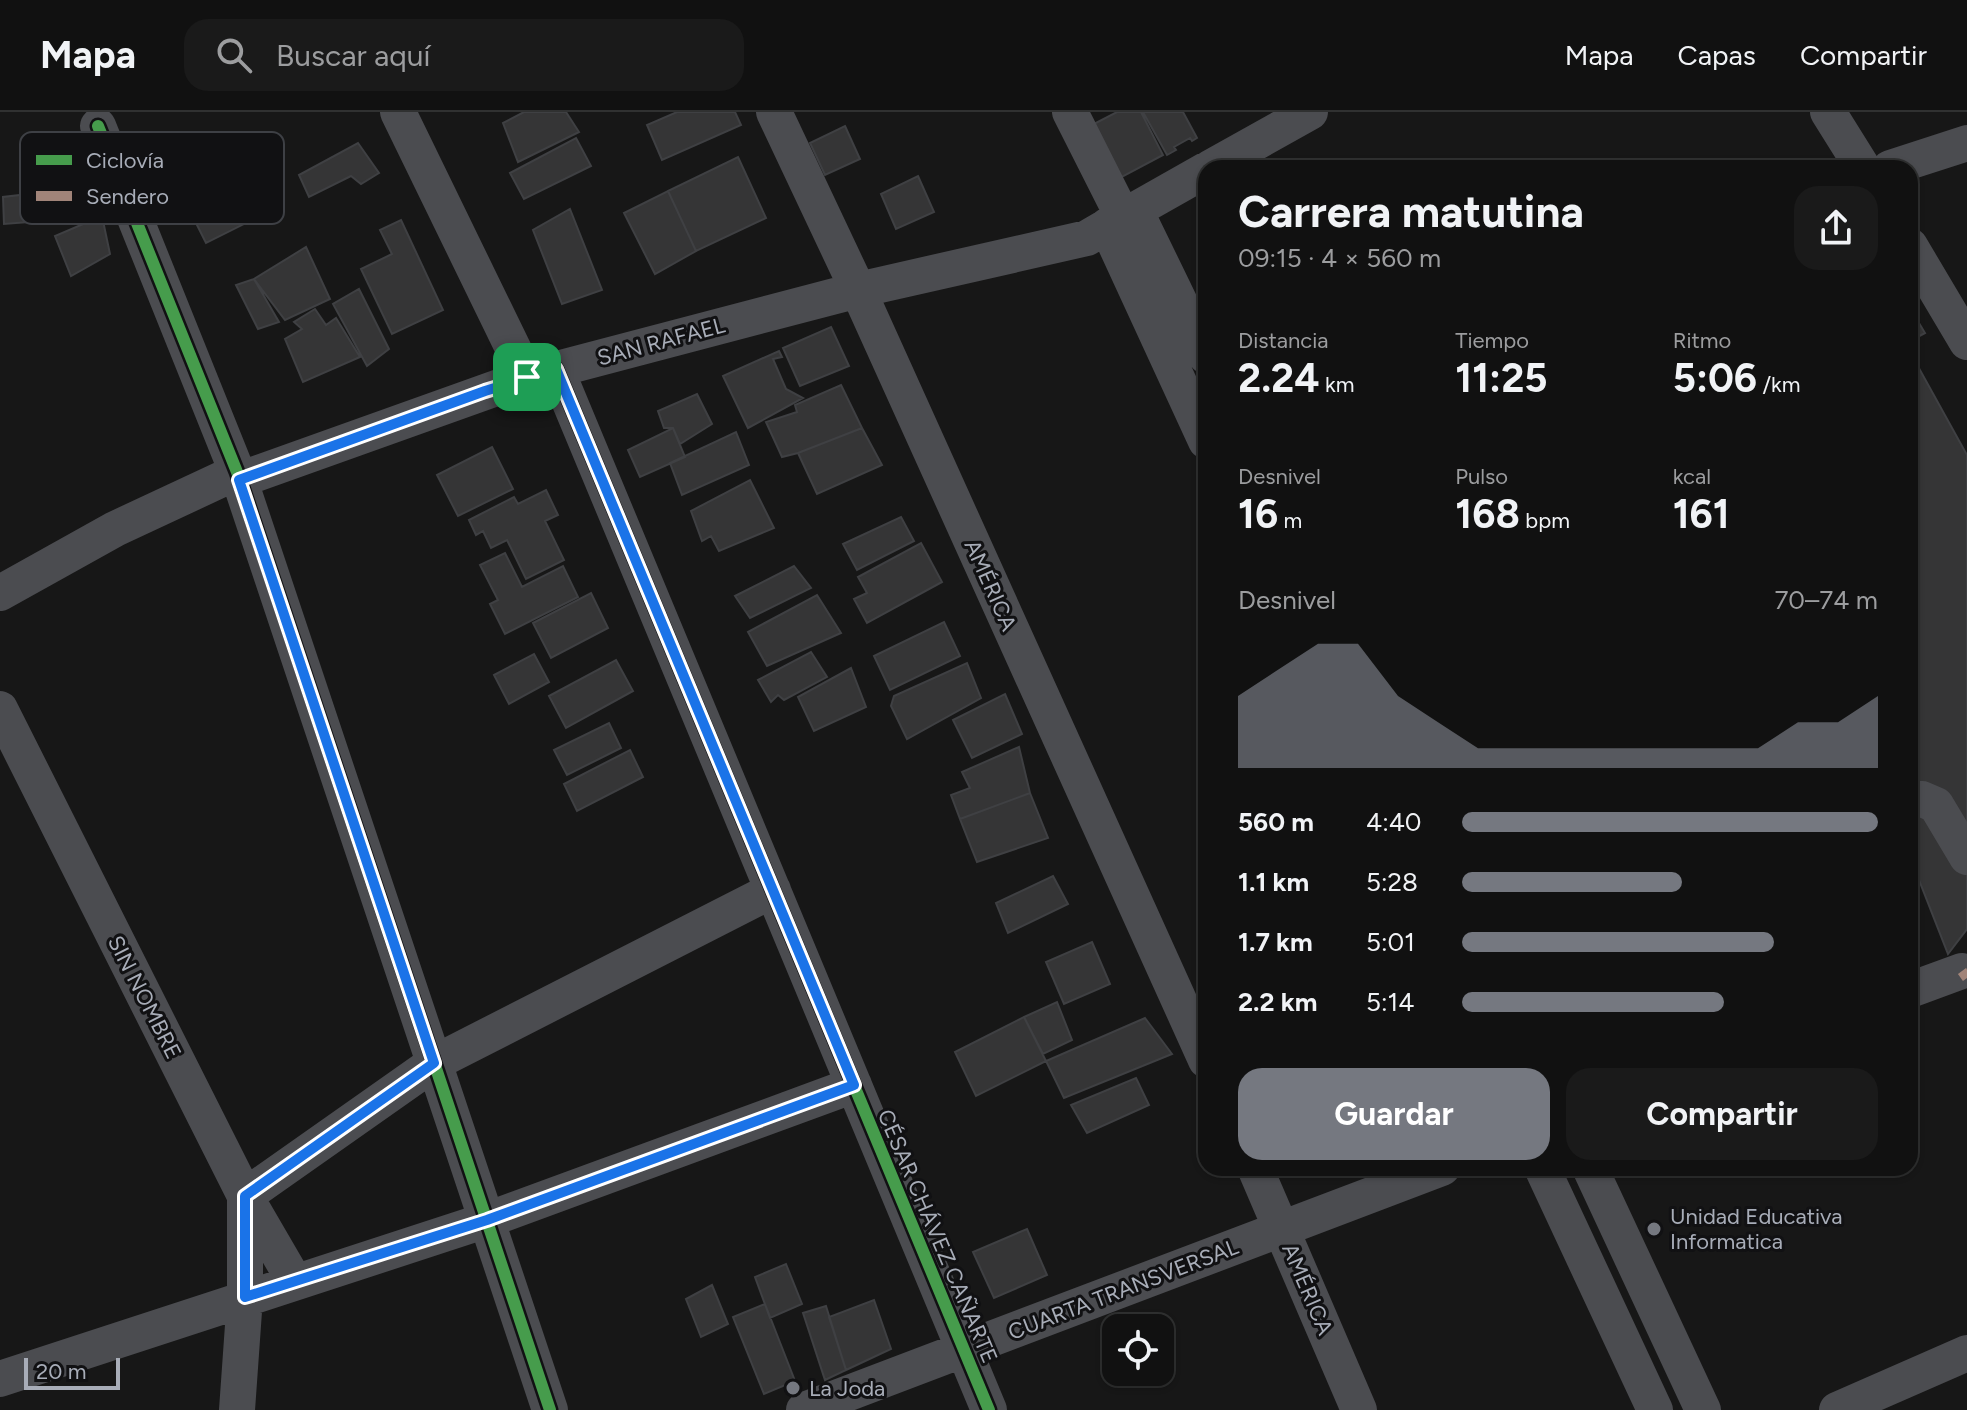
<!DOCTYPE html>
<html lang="es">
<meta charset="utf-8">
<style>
body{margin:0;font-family:Figtree,sans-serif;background:#1a1a1a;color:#f1f3f6;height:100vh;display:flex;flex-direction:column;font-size:30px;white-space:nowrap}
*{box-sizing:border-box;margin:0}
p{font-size:26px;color:#9c9d9f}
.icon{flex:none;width:44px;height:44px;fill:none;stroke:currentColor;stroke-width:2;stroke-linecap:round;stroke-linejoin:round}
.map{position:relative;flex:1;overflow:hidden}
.sheet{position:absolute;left:1198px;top:48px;width:720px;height:1016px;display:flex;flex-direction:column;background:#111;border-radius:24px;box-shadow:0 2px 6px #0004,0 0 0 2px #303131}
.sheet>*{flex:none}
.tools{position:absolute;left:1102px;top:1202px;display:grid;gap:16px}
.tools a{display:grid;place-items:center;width:72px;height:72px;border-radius:16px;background:#111;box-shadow:0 2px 6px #0004,0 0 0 2px #303131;font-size:40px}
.scale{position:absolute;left:24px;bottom:20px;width:96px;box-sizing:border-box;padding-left:8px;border:4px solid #a8adb8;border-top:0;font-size:22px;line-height:28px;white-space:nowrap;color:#a8adb8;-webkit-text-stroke:6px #111113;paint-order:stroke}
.pin{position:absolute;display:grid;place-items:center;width:68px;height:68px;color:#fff;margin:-34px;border-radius:16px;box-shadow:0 4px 12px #0006}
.round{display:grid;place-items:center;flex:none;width:84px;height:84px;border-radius:24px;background:#1a1a1a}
.headline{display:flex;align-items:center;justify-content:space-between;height:136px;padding:0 40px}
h1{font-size:44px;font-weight:700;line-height:60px}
.figures{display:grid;grid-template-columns:repeat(3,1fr);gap:12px;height:136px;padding:8px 40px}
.figures div{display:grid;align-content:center}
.figures b{font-size:40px;font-weight:700}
.figures small{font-size:22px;font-weight:400}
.figures p{font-size:22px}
.chart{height:224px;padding:16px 40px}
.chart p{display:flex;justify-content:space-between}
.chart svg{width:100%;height:144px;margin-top:8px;fill:#757880;opacity:.7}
.button{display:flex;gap:16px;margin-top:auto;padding:16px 40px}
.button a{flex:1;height:92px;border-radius:24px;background:#757880;color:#fff;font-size:32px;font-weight:700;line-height:92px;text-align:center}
.button a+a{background:#1a1a1a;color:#f1f3f6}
ul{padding:0 40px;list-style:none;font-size:26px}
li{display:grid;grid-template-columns:128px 96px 1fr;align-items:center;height:60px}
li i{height:20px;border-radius:10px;background:#757880}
header{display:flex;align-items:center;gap:48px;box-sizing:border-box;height:112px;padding:0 40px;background:#111;border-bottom:2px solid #303131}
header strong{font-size:38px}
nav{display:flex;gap:44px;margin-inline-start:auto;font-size:28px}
.search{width:560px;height:72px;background:#1a1a1a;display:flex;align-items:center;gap:20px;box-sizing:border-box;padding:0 28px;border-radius:24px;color:#9c9d9f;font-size:30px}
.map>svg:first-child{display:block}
.building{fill:#353536;stroke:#3f4043;stroke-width:2}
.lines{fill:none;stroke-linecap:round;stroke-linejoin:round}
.minor{stroke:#4b4c50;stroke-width:36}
.quiet{stroke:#a18479;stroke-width:10;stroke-dasharray:20 10;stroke-linecap:butt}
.cycleway-casing{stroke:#111113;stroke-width:17}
.cycleway{stroke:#469c4c;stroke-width:12}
.route-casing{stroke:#fff;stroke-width:16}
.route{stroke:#1a73e8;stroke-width:10}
.poi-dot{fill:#757880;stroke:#111113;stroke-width:3}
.labels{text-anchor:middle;stroke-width:6;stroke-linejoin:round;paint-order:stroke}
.street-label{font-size:22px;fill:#a8adb8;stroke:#111113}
.poi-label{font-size:22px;fill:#a8adb8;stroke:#111113;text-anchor:start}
.key{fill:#111113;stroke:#3e4045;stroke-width:2}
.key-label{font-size:22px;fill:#a8adb8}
</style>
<header>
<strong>Mapa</strong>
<div class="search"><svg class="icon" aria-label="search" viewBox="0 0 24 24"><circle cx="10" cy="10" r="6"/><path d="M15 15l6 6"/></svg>Buscar aquí</div>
<nav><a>Mapa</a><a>Capas</a><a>Compartir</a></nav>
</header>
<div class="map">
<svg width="1967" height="1298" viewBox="0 0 1967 1298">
<rect width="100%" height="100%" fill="#171717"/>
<path class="building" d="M 524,0 L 566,0 L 579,20 L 518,50 L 503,11 Z
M 677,0 L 735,0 L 741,13 L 662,48 L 647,13 Z
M 1117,0 L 1141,0 L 1163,43 L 1118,67 L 1090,14 Z
M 1143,0 L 1183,0 L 1197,26 L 1192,29 L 1190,26 L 1174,35 L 1176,38 L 1167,43 Z
M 845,14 L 860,47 L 825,63 L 810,31 Z
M 576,26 L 591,54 L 524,87 L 510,61 Z
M 358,31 L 379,61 L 361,72 L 351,64 L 309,85 L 299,63 Z
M 738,45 L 766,106 L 696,139 L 668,79 Z
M 241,62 L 264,102 L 206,131 L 195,109 L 200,101 L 192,91 Z
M 918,64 L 934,100 L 896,117 L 881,82 Z
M 80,76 L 80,106 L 4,112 L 3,85 Z
M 668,79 L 696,139 L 655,162 L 624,101 Z
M 570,97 L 602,178 L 562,192 L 533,118 Z
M 102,104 L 110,142 L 71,164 L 55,124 Z
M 401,108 L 443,198 L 392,222 L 361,157 L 392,142 L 380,118 Z
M 306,135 L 330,187 L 285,208 L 254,167 Z
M 254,167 L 279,210 L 258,217 L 236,173 Z
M 359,177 L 389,237 L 367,254 L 333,192 Z
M 1910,196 L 1925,221 L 1910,229 Z
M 315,197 L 326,213 L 336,206 L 360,245 L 303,270 L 285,227 L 302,217 L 294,210 Z
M 831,215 L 849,254 L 800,274 L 783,236 Z
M 779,239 L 782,245 L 773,247 L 786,277 L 803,286 L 748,316 L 723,264 Z
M 1910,240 L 1967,343 L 1967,817 L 1948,842 L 1910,745 Z
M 841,273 L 862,316 L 798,341 L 782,345 L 766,310 L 797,300 L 795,293 Z
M 697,282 L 712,312 L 680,332 L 673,316 L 664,316 L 658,299 Z
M 673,316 L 685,345 L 640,365 L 628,338 Z
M 862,316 L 882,353 L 817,382 L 798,341 Z
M 736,320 L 749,353 L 682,383 L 670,351 Z
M 492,335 L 513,377 L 458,404 L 437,363 Z
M 750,368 L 774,416 L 719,439 L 711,424 L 702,429 L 691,399 Z
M 546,378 L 558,403 L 545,409 L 564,448 L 526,467 L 507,428 L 491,436 L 483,419 L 476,423 L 469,408 L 514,385 L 518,392 Z
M 901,405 L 914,429 L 857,458 L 843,432 Z
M 921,431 L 942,470 L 867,511 L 854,487 L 867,481 L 858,465 Z
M 505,441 L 522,475 L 563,454 L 578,485 L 505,522 L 490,492 L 498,488 L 480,453 Z
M 794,454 L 811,476 L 750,506 L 735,484 Z
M 591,481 L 608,516 L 551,546 L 533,511 Z
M 817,483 L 841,521 L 767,554 L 748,520 Z
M 944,510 L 960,544 L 890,578 L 874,544 Z
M 811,540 L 827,565 L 784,588 L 778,583 L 771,590 L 758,568 Z
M 534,542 L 549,570 L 509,592 L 494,563 Z
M 616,548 L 633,579 L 566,616 L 549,584 Z
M 967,551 L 981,586 L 907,627 L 891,594 L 894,584 Z
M 851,556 L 866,595 L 814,619 L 798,585 Z
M 1005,582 L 1022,622 L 972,646 L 953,608 Z
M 609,611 L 621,636 L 567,663 L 554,638 Z
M 1019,635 L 1030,681 L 960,707 L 951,683 L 970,676 L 962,660 Z
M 630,638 L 643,665 L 577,699 L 564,672 Z
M 1030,681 L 1048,726 L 977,750 L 960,707 Z
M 1053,764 L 1068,792 L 1008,821 L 996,791 Z
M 1092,830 L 1110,872 L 1064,892 L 1046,850 Z
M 1057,890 L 1072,928 L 1043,942 L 1024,905 Z
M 1024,905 L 1046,949 L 976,984 L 955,940 Z
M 1145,906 L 1172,942 L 1064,986 L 1046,949 Z
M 1136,966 L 1149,993 L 1087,1021 L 1071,993 Z
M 1027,1117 L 1047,1163 L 994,1186 L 973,1140 Z
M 786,1152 L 802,1192 L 770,1206 L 755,1165 Z
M 712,1173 L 728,1212 L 701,1225 L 686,1187 Z
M 874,1188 L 891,1237 L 846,1258 L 829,1205 Z
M 765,1192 L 795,1269 L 764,1282 L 733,1205 Z
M 826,1194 L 846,1258 L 825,1268 L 803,1201 Z"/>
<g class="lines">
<path class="minor" d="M 398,0 L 527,265
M 774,0 L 858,178 L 1206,948
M 1828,0 L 1863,56
M 98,14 L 237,360 L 550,1298
M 1210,56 L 1310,0
M 1890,56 L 1967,31
M 1206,58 L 1107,114 L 1206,329
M 1135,98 L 1206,244
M 1910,134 L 1967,230
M 556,257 L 989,1298
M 0,481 L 115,417 L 237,360 L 239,368 L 527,265 L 858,178 L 1087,126 L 1123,105 L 1070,0
M 0,597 L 245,1084 L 295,1170
M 1910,688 L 1922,687 L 1936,693 L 1967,745
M 1910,878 L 1962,859
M 1255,1056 L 1359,1298
M 1542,1056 L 1655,1298
M 1590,1056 L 1703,1298
M 0,1267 L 487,1108 L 854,973
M 237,1298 L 245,1185 L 245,1084 L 434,951 L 773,778
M 804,1298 L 1442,1056
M 1837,1298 L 1967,1241"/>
<path class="quiet" d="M 1962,859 L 1967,866"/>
<defs>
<path id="cycleway" d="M 98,14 L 237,360 L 550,1298
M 556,257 L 989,1298"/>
</defs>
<use href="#cycleway" class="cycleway-casing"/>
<use href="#cycleway" class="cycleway"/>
</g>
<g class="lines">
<defs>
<path id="route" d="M 556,257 L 854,973 L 487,1108 L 245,1185 L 245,1084 L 434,951 L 239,368 L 485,279 Z"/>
</defs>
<use href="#route" class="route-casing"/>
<use href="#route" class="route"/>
</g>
<g class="poi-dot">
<circle cx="1654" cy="1117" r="8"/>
<circle cx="793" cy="1276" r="8"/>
</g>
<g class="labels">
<g class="street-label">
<text transform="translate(661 229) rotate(-15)" y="8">SAN RAFAEL</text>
<text transform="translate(991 473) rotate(66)" y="8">AMÉRICA</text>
<text transform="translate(145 885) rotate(63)" y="8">SIN NOMBRE</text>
<text transform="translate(938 1124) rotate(67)" y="8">CÉSAR CHÁVEZ CAÑARTE</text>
<text transform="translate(1123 1177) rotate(-21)" y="8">CUARTA TRANSVERSAL</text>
<text transform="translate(1308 1177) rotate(67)" y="8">AMÉRICA</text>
</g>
<g class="poi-label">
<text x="1670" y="1112">Unidad Educativa<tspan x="1670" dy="25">Informatica</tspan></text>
<text x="809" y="1284">La Joda</text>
</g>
</g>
<rect x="20" y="20" width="264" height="92" rx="12" class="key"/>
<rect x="36" y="43" width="36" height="10" fill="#469c4c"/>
<rect x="36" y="79" width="36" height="10" fill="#a18479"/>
<g class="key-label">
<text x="86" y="56">Ciclovía</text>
<text x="86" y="92">Sendero</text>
</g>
</svg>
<div class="tools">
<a><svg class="icon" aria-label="locate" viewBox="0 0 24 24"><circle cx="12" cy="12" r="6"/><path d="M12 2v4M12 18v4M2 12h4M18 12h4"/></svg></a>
</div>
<div class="scale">20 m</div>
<div class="pin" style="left:527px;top:265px;background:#1e9e55"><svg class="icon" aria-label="arrive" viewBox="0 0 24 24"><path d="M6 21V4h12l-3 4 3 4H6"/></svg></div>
<section class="sheet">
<div class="headline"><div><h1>Carrera matutina</h1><p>09:15 · 4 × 560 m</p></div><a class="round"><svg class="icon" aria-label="share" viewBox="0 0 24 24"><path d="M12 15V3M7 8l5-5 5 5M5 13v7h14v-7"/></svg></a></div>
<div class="figures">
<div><p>Distancia</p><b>2.24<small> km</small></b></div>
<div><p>Tiempo</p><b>11:25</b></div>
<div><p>Ritmo</p><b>5:06<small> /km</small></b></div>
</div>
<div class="figures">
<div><p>Desnivel</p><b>16<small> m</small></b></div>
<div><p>Pulso</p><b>168<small> bpm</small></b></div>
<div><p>kcal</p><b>161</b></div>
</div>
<div class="chart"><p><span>Desnivel</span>70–74 m</p>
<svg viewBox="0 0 160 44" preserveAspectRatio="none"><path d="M0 44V22L10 14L20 6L30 6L40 22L50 30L60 38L70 38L80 38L90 38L100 38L110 38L120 38L130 38L140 30L150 30L160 22V44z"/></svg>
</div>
<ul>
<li><b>560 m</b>4:40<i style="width:100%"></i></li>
<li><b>1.1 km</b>5:28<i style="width:53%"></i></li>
<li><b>1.7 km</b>5:01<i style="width:75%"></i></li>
<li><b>2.2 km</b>5:14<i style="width:63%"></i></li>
</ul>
<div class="button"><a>Guardar</a><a>Compartir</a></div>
</section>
</div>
